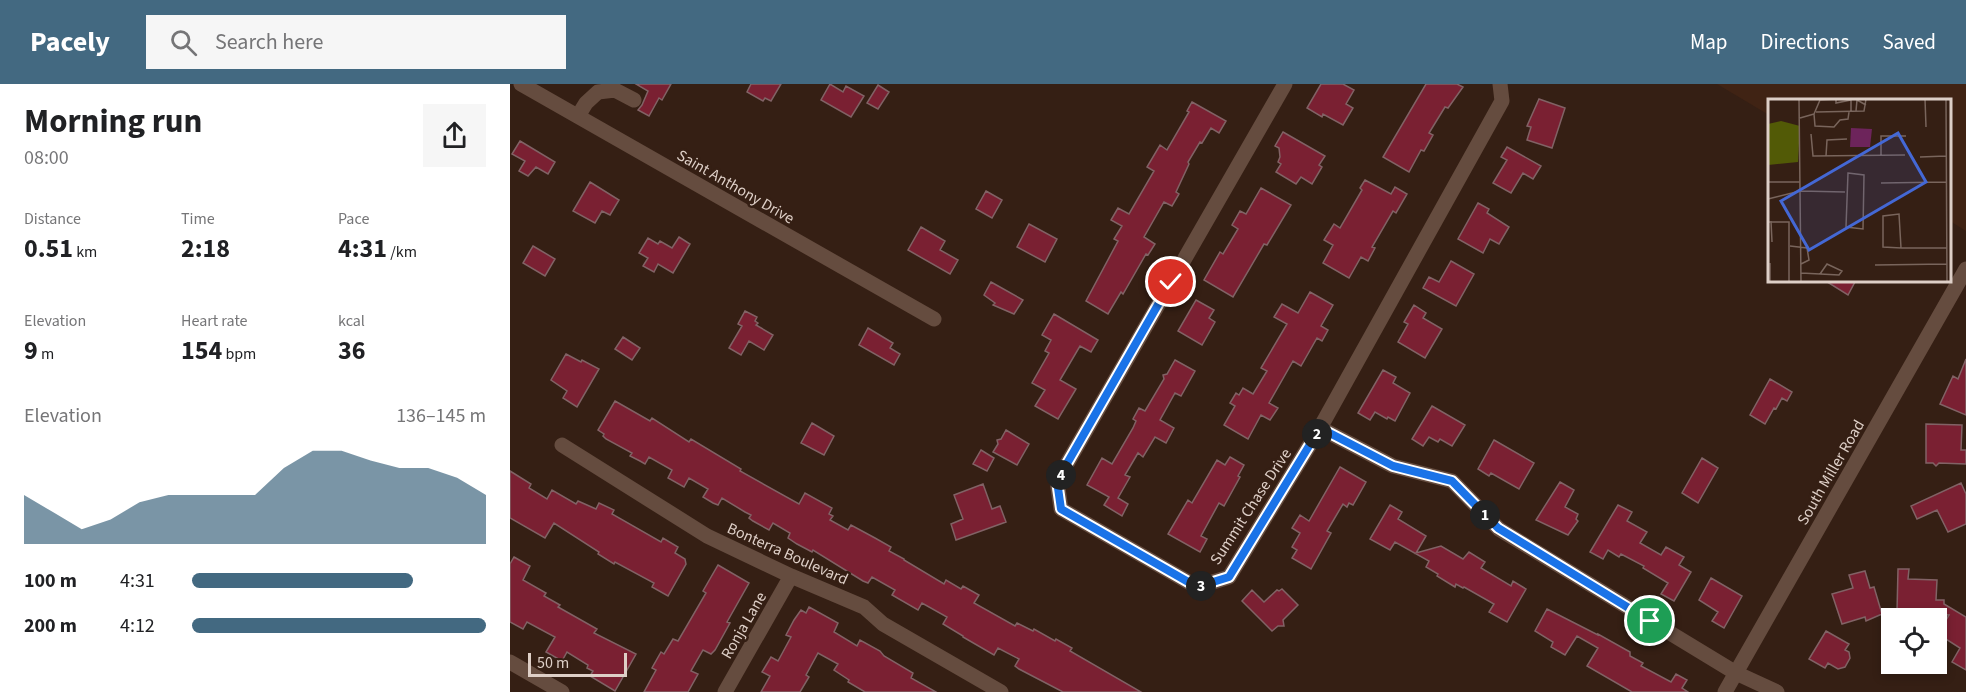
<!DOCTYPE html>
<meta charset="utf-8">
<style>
body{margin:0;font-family:"Source Sans 3",sans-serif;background:#f6f6f6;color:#202124;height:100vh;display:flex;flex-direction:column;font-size:22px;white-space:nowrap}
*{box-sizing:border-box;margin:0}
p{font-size:20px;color:#757577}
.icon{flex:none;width:33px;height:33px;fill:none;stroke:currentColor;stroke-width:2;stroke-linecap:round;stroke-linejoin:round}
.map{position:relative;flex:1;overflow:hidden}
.side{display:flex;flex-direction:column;background:#fff;width:510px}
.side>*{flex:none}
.tools{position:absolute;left:1371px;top:524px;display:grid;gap:12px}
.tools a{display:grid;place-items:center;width:66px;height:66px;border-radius:0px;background:#fff;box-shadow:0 3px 9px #0003;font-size:30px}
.scale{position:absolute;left:18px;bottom:15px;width:99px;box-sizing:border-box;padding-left:6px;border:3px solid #decfc7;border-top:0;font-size:16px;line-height:21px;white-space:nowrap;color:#decfc7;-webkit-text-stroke:4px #351f14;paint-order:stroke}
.pin{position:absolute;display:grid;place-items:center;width:51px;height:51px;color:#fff;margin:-26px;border:3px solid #fff;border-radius:50%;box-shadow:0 2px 6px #0007}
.km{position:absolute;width:30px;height:30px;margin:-15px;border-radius:50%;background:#222;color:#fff;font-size:16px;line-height:30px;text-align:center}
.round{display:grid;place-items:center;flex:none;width:63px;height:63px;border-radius:0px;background:#f6f6f6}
.summary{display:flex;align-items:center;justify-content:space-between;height:102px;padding:0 24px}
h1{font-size:33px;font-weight:700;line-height:45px}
.stats{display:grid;grid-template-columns:repeat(3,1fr);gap:9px;height:102px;padding:6px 24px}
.stats div{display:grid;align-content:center}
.stats b{font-size:26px;font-weight:700}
.stats small{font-size:16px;font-weight:400}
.stats p{font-size:16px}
.chart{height:168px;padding:12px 24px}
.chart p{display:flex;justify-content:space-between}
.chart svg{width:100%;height:108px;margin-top:6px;fill:#436981;opacity:.7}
ul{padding:0 24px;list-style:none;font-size:20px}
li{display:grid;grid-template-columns:96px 72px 1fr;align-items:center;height:45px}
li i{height:15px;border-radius:8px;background:#436981}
header{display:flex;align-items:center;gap:36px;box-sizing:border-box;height:84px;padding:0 30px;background:#436981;color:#fff}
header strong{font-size:28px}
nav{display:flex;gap:33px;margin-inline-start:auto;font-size:21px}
.search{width:420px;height:54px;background:#f6f6f6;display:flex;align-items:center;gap:15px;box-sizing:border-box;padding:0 21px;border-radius:0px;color:#757577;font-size:22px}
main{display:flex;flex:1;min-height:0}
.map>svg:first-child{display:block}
.built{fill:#402314}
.building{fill:#7a2032;stroke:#816265;stroke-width:1.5}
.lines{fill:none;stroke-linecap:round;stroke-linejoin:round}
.minor{stroke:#654c3f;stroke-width:15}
.route-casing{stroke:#fff;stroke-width:12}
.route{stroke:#1a73e8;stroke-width:8}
.labels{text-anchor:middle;stroke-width:5;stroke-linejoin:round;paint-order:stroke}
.street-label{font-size:16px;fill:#decfc7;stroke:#351f14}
.inset-road{fill:none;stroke:#79655c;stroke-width:1.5}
.view{fill:#4468d5;fill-opacity:0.15;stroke:#4468d5;stroke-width:3}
.inset-edge{fill:none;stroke:#decfc7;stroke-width:3}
</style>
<header>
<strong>Pacely</strong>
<div class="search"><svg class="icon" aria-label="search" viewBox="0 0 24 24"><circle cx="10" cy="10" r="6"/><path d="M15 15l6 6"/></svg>Search here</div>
<nav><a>Map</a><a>Directions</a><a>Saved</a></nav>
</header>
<main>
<section class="side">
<div class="summary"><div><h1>Morning run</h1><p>08:00</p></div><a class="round"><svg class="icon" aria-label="share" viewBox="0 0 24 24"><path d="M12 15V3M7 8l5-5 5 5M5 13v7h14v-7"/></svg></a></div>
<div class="stats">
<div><p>Distance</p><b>0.51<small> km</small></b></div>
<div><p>Time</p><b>2:18</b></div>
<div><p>Pace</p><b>4:31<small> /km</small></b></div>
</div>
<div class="stats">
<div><p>Elevation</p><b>9<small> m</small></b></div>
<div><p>Heart rate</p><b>154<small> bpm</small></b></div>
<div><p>kcal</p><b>36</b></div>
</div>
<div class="chart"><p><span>Elevation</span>136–145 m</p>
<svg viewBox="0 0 160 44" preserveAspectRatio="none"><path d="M0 44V24L10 31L20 38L30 34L40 27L50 24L60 24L70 24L80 24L90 13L100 6L110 6L120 10L130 13L140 13L150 17L160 24V44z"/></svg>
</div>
<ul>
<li><b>100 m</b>4:31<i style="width:75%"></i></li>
<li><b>200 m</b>4:12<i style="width:100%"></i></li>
</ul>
</section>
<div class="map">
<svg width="1456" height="608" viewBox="0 0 1456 608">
<rect width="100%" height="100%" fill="#351f14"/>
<path class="built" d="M 1207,0 L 1456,0 L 1456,147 L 1440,137 L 1440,16 L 1260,16 L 1259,31 Z"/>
<path class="building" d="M 126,0 L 161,0 L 152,16 L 149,14 L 139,32 L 128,26 L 132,21 L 138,7 Z
M 241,0 L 271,0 L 261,17 L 255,14 L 253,17 L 237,8 Z
M 320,0 L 333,8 L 336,2 L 354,12 L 341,33 L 311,16 Z
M 811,0 L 833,0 L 844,6 L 836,20 L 843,24 L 833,41 L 813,30 L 812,33 L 797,24 Z
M 916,0 L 947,0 L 953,3 L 938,24 L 935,23 L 919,49 L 923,51 L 914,67 L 911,66 L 899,88 L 873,73 Z
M 368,1 L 379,8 L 368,25 L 357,19 Z
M 1029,15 L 1055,24 L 1042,64 L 1017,56 L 1021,43 L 1017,42 Z
M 682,18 L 716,37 L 709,49 L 701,44 L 692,59 L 690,58 L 678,78 L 679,80 L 666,108 L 669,110 L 662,122 L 654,118 L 634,153 L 645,160 L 638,171 L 636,170 L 613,210 L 611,208 L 598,230 L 576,217 L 608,157 L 604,155 L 612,142 L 601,136 L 608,124 L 619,130 L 644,87 L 637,83 L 650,61 L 657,66 L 679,28 L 677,27 Z
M 773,48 L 815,72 L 809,81 L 812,83 L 802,100 L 791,93 L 786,100 L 766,88 L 771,80 L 768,78 L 770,73 L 769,64 L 765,62 Z
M 10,57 L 45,78 L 38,90 L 26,83 L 18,92 L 9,87 L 15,77 L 2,70 Z
M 997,63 L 1031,82 L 1023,95 L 1013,89 L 1001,109 L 983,99 L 997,76 L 991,73 Z
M 855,96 L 881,110 L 885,103 L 897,110 L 886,129 L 883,127 L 862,163 L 865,164 L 858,177 L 851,173 L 839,194 L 813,179 L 823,161 L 814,156 L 824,140 L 830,144 L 852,106 L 850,104 Z
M 80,98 L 109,116 L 100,131 L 92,127 L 85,139 L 63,127 Z
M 751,104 L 781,121 L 757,161 L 754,160 L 723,213 L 694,196 L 710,168 L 713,170 L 728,145 L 722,141 L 730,127 L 736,130 Z
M 476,107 L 492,116 L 482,134 L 466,125 Z
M 968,119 L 979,125 L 977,129 L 999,143 L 989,160 L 980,155 L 973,169 L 948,155 Z
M 519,140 L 547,155 L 535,178 L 507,163 Z
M 411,143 L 435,157 L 430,166 L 448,176 L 440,190 L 398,166 Z
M 169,153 L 180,160 L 163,189 L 148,180 L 144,188 L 133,182 L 138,174 L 129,169 L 138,154 L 148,160 L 150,157 L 162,164 Z
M 23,162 L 45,175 L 35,192 L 13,179 Z
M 941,177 L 964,190 L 946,222 L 913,204 L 919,193 L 929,198 Z
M 1314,196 L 1346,196 L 1338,211 Z
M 481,198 L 513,216 L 504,230 L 483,221 L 485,219 L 474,211 Z
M 800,208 L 823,221 L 811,242 L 818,246 L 812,257 L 807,254 L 791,282 L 783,277 L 759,319 L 768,324 L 760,336 L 751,331 L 738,355 L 714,341 L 725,322 L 720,319 L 726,309 L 729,311 L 733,304 L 743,310 L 757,287 L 751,284 L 777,240 L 764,233 L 772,220 L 788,229 Z
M 686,216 L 704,226 L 699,234 L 705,238 L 692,261 L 668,247 Z
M 904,221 L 916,229 L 913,234 L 932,245 L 915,274 L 888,258 L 898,240 L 894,238 Z
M 235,227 L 247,233 L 245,237 L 248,239 L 246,241 L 263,251 L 254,266 L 239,257 L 231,271 L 219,264 L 232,242 L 228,240 Z
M 544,230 L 588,256 L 581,268 L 570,262 L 550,296 L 566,305 L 548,335 L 525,322 L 535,306 L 522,299 L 539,269 L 535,267 L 541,256 L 532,251 Z
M 358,244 L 383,259 L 380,264 L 390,270 L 384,281 L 349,261 Z
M 113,253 L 130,264 L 122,276 L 105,265 Z
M 56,270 L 71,278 L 72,276 L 89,285 L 67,323 L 53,314 L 57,307 L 41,296 Z
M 1456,275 L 1456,331 L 1430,320 L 1443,292 L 1448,295 Z
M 665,276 L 685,287 L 671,312 L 665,309 L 650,336 L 664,344 L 656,359 L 645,353 L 633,373 L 628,369 L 615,391 L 620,393 L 608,414 L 618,420 L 612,432 L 594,421 L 599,413 L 577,401 L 592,374 L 602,380 L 623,344 L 626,337 L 623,335 L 629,324 L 635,327 L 654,295 L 653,291 L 657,290 Z
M 873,286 L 886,293 L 883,299 L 900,309 L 885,337 L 878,333 L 877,335 L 865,328 L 860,336 L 848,329 Z
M 1260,295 L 1282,308 L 1277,317 L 1272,314 L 1266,325 L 1264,324 L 1255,340 L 1240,331 Z
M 105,317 L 140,337 L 142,334 L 179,358 L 181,355 L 231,385 L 230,387 L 289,420 L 295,409 L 322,424 L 319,430 L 323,432 L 320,436 L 338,446 L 341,441 L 365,454 L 381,463 L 379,467 L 394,475 L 394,476 L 434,500 L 436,496 L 451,505 L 453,502 L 469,511 L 464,519 L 505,542 L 507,539 L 523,547 L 524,545 L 545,557 L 546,555 L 562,564 L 560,567 L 631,608 L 553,608 L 509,585 L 505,582 L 509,575 L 488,564 L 484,571 L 453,553 L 453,552 L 433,540 L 437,533 L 412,519 L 408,526 L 382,511 L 385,506 L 362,493 L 358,499 L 353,497 L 303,466 L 302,468 L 287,460 L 278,454 L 280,449 L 263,439 L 259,446 L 243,437 L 239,434 L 241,431 L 235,428 L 212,414 L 208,421 L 203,419 L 193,413 L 198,405 L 179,394 L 174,403 L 158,394 L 162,386 L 139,373 L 135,380 L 130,377 L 120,372 L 122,369 L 96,355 L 93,352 L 94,350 L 88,346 Z
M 922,322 L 955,341 L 942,362 L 930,355 L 928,358 L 919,353 L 913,362 L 902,355 Z
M 302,339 L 324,352 L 314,371 L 291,359 Z
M 1416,340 L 1452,341 L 1451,366 L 1456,366 L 1456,380 L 1429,379 L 1426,382 L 1423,379 L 1416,379 Z
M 496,346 L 519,360 L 507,381 L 483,368 L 488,360 L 487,356 L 491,355 Z
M 984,356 L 1024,379 L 1009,405 L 981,389 L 979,392 L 968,385 Z
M 471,366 L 484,374 L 477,387 L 463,380 Z
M 720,373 L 734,381 L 728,392 L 730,393 L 714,422 L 709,419 L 691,452 L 697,455 L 690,468 L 658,450 L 678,416 L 682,419 L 707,376 L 715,381 Z
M 1192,374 L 1208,384 L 1188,419 L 1172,409 Z
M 830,383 L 856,398 L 843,421 L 839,419 L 837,423 L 833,420 L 817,447 L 821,449 L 801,485 L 782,474 L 787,466 L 782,463 L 790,449 L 782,444 L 790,431 L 799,437 Z
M 0,387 L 21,400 L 19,404 L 37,415 L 42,406 L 66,420 L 68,417 L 86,425 L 89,419 L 104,426 L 102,430 L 151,458 L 153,454 L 168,463 L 165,469 L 175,475 L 176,480 L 158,512 L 142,503 L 144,499 L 105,478 L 104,480 L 88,470 L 89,468 L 44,439 L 35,454 L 0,434 Z
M 1050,398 L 1064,406 L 1055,423 L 1068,430 L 1066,435 L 1068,437 L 1058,451 L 1026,436 Z
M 1451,399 L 1456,410 L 1456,440 L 1438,448 L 1427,426 L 1407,435 L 1401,422 Z
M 473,400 L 482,425 L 490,422 L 496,438 L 446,456 L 441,440 L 453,435 L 444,411 Z
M 880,421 L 892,428 L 888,435 L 916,452 L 906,469 L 931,462 L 953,475 L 959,468 L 975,478 L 971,484 L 1001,502 L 1003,497 L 1016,505 L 997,538 L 979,528 L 984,520 L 954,503 L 953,504 L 946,500 L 945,503 L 927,492 L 928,490 L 916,483 L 919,477 L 885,458 L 880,466 L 860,455 Z
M 1108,421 L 1122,428 L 1117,437 L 1137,448 L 1130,459 L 1151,471 L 1156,463 L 1174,473 L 1169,481 L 1181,488 L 1164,517 L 1151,510 L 1158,499 L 1133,484 L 1134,482 L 1111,470 L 1109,473 L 1098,466 L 1093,475 L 1080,468 Z
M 4,473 L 20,482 L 13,496 L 36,509 L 34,512 L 50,521 L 48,523 L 87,545 L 84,549 L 126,570 L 105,607 L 80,592 L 83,587 L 77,584 L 78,581 L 57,568 L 52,577 L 36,568 L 45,553 L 17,538 L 13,545 L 0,538 L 0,480 Z
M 208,481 L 239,499 L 217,538 L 220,539 L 205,566 L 201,570 L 193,566 L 181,587 L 188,590 L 178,608 L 134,608 L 146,586 L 142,584 L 151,568 L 154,570 L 163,555 L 168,557 L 196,509 L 193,507 Z
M 1388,485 L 1399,485 L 1398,495 L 1427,496 L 1426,516 L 1434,516 L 1434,520 L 1456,533 L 1456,586 L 1442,578 L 1450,564 L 1428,550 L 1439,531 L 1387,528 Z
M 1355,487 L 1360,504 L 1364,503 L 1372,530 L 1356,537 L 1355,533 L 1332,540 L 1322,510 L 1343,504 L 1339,491 Z
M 1201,494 L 1232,512 L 1214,544 L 1202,537 L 1208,528 L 1189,516 Z
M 772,505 L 788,521 L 773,536 L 774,542 L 768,542 L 762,547 L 732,517 L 742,506 L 754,518 L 767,506 L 769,507 Z
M 299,523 L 328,539 L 324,548 L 347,562 L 350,556 L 370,567 L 374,572 L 403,589 L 401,594 L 426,608 L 355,608 L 338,598 L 339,596 L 324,586 L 328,580 L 308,569 L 296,591 L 299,593 L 290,608 L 251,608 L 260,592 L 252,588 L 261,573 L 268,577 L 281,553 L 276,551 L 284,536 L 291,526 L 296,529 Z
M 1037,525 L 1088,551 L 1088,550 L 1120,568 L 1120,572 L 1133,579 L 1131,582 L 1161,598 L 1166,590 L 1177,596 L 1172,604 L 1178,608 L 1122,608 L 1077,582 L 1088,564 L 1067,552 L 1055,571 L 1041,563 L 1043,558 L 1025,547 Z
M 1316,547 L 1339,560 L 1335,566 L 1339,568 L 1340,574 L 1335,583 L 1328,585 L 1318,579 L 1315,584 L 1299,575 Z"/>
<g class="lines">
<path class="minor" d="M 11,0 L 424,235
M 775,0 L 547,397 L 551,425 L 687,503 L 719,493 L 810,344 L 992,17 L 990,0
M 68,32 L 76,19 L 88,8 L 105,6 L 124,16
M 810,344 L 883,382 L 942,397 L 989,445 L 1226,589 L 1267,608
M 52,361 L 197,452 L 281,492 L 354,523 L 373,540 L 491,608
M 0,578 L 52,608
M 215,608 L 281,492
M 1215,608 L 1456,185"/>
</g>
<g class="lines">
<defs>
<path id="route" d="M 661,198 L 547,397 L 551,425 L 687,503 L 719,493 L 810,344 L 883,382 L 942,397 L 988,444 L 1140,537"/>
</defs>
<use href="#route" class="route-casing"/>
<use href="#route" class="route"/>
</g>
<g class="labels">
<g class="street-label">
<text transform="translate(226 102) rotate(30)" y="6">Saint Anthony Drive</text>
<text transform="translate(1320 388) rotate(-60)" y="6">South Miller Road</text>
<text transform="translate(740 422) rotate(-57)" y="6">Summit Chase Drive</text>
<text transform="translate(278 469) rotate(24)" y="6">Bonterra Boulevard</text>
<text transform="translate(233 541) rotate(-60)" y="6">Ronja Lane</text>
</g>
</g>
<g transform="translate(1258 15)">
<rect width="183" height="183" fill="#351f14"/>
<path d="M 13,22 L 32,27 L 30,63 L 0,66 L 0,25 Z" fill="#525a06"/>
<path d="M 83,29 L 104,30 L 102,48 L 82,48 Z" fill="#6d245b"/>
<path class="inset-road" d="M 31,0 L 33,183M 157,0 L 158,28M 178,0 L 179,183M 88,12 L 89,1 L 98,6M 48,13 L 96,12 L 98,0M 46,15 L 52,1 L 68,0 L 68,4 L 83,1 L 83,12M 32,19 L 46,15 L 47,27 L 66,28 L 72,21 L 80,20 L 81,13M 43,35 L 45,57 L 137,56M 113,56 L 113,37 L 138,37M 58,57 L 59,41 L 79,40M 152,58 L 178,57M 80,74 L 96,76 L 95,130 L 78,128 ZM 0,83 L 32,83M 113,84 L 179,83M 0,100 L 32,92 L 77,93M 131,115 L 133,149 L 115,148 L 115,117 ZM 3,122 L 4,143M 0,123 L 21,123 L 21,183M 22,147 L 39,149 L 41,161 L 33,165M 133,149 L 179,149M 2,164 L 2,183M 107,166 L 179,165M 33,174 L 71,176 L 74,172 L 59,165 L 52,175"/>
<path class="view" d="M 130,34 L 158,83 L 41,151 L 13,102 Z"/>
<rect width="183" height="183" class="inset-edge"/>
</g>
</svg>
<div class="tools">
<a><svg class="icon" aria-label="locate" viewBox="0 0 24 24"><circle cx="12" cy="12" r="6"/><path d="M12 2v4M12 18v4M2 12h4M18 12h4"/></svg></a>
</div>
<div class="scale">50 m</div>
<div class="pin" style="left:1140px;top:537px;background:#1e9e55"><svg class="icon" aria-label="arrive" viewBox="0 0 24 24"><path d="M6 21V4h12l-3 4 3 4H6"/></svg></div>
<div class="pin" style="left:661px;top:198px;background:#d93025"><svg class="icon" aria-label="check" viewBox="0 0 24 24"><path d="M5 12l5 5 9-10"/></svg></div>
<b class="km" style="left:975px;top:431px">1</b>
<b class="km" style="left:807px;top:350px">2</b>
<b class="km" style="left:691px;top:502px">3</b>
<b class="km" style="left:551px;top:391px">4</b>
</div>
</main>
